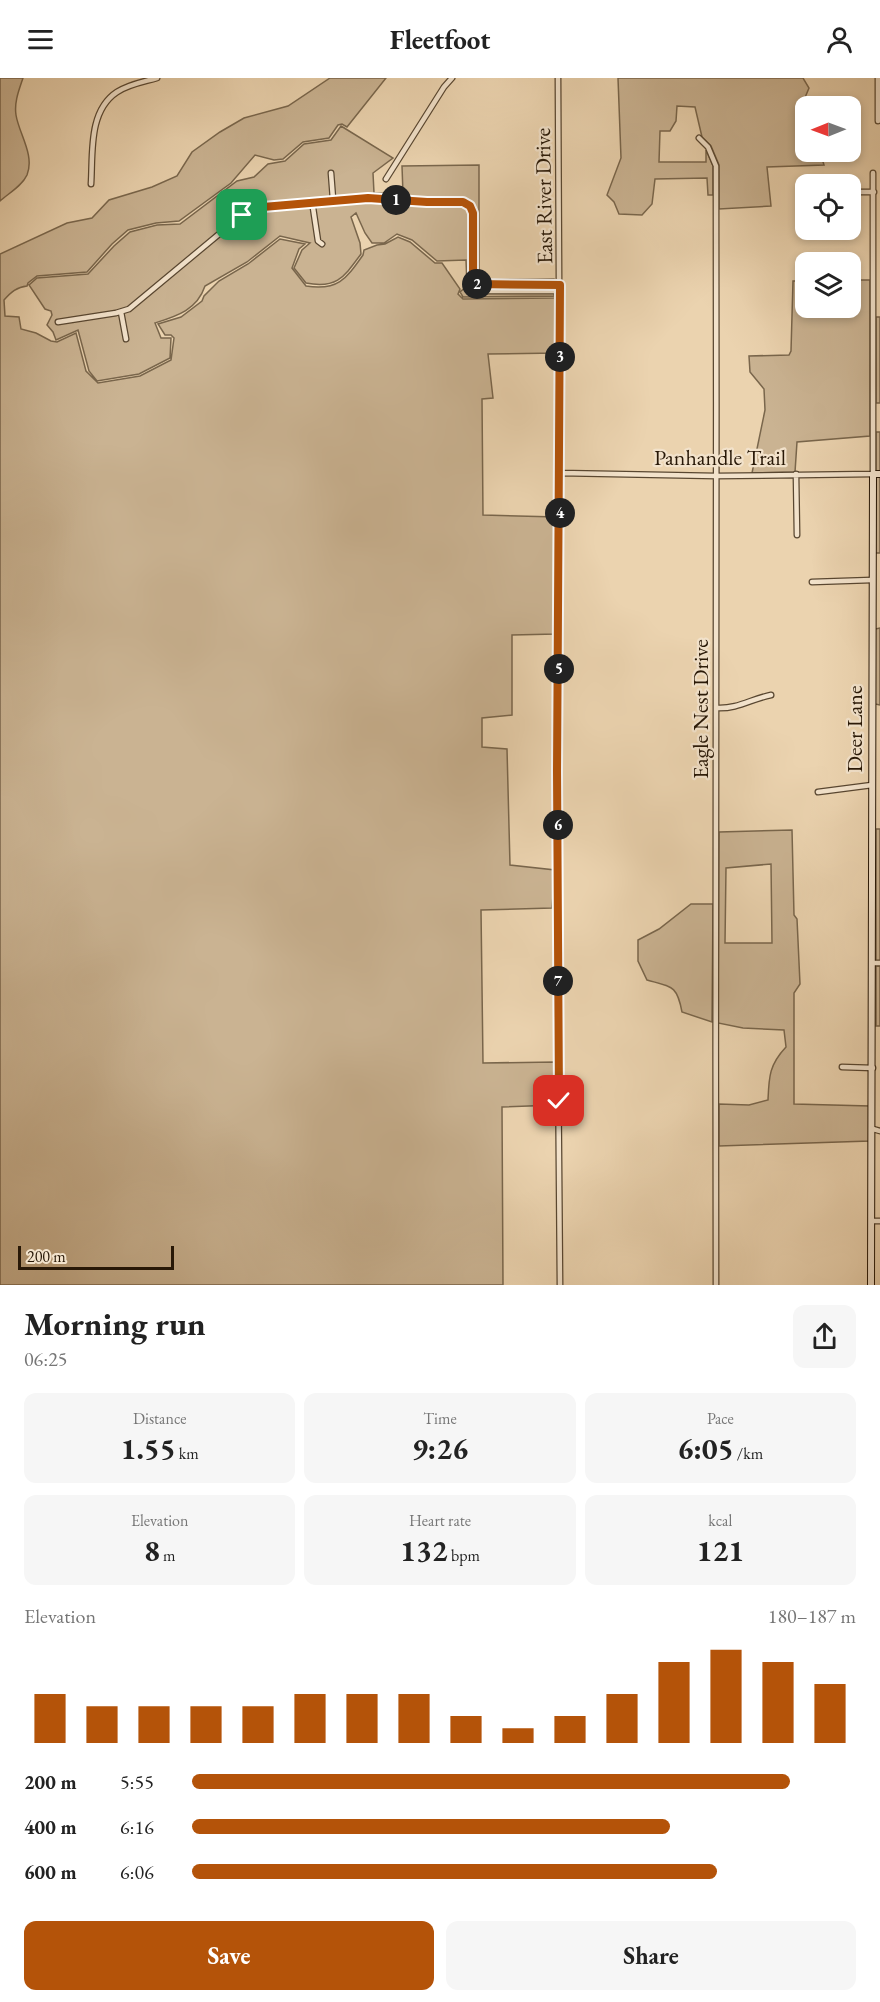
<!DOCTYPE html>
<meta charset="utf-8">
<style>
body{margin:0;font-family:"EB Garamond",serif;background:#f6f6f6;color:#222;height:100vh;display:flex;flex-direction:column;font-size:22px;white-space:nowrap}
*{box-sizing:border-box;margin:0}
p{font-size:20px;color:#767676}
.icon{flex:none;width:33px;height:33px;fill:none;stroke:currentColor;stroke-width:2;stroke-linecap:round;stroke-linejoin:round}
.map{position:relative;height:1207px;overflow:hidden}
.details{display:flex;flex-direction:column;background:#fff;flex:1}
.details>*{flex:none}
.needle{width:39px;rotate:269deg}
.tools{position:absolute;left:795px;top:18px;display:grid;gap:12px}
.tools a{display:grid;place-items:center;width:66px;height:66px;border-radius:12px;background:#fff;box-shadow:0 3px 9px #0003;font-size:30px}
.scale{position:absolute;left:18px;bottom:15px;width:156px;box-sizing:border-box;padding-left:6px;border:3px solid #281807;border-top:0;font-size:16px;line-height:21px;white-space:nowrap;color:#281807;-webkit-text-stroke:4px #f2e2cb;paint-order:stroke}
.pin{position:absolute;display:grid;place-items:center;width:51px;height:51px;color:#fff;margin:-26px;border-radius:12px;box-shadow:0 3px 9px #0006}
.km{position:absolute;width:30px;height:30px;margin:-15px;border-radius:50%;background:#222;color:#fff;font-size:16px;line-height:30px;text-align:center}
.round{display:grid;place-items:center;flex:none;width:63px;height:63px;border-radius:12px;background:#f6f6f6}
.head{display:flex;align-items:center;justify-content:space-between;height:102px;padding:0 24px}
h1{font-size:33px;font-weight:700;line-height:45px}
.stats{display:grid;grid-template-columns:repeat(3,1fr);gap:9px;height:102px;padding:6px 24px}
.stats div{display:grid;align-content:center;border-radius:12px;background:#f6f6f6;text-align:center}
.stats b{font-size:30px;font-weight:700}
.stats small{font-size:16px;font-weight:400}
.stats p{font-size:16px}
.chart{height:168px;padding:12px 24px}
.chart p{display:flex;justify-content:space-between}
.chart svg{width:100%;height:108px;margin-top:6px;stroke:#b45309;stroke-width:6}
.button{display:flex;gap:12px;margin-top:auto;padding:12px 24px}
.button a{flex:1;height:69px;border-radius:12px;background:#b45309;color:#fff;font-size:24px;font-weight:700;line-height:69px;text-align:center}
.button a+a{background:#f6f6f6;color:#222}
ul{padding:0 24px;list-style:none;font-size:20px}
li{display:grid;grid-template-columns:96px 72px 1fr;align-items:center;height:45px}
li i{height:15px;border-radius:8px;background:#b45309}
header{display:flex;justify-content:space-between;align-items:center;height:78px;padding:0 24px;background:#fff;font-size:27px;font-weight:700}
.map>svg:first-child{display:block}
.green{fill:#cab392;stroke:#79664c;stroke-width:1.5;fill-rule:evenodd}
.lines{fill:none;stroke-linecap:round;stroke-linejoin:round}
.street-casing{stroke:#594731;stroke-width:7}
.secondary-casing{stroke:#281807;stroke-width:8}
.street{stroke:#f2e2cb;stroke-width:4.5}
.secondary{stroke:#f2e2cb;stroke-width:6}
.route-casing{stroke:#fff;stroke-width:12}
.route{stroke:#b45309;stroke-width:8}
.labels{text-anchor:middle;stroke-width:4.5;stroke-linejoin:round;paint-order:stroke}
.street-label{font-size:22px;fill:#281807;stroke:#f2e2cb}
</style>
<header><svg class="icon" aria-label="menu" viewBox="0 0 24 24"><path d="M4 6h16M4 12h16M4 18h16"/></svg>Fleetfoot<svg class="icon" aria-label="person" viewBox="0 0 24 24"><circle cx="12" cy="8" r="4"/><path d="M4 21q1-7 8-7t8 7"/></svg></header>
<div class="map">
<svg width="880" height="1207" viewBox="0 0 880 1207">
<rect width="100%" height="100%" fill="#ebd3af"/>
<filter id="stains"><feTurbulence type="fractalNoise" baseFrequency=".00333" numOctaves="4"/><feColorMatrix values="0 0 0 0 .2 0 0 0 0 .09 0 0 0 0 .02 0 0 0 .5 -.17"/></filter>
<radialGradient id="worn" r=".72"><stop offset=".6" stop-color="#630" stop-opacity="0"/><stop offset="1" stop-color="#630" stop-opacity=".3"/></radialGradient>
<path class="green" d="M 0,0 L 23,0 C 19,12 14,24 16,37 C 19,56 35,77 27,97 C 22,108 9,115 0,123 Z
M 330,0 L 386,0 L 347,49 L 342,46 L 338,47 L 329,60 L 303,64 L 283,81 L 274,82 L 255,77 L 231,105 L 179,143 L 156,145 L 128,152 L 112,166 L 87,194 L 37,198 L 28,205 L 27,208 C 17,209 11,214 4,222 L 5,238 L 19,239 L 21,251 L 36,255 L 51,263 L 57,264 L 76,255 L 86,293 L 98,305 L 140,298 L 171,282 L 174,260 L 171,257 L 165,257 L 158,246 L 181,239 L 202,223 L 204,218 L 219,203 L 248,186 L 280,161 L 305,166 L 299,171 L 292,190 L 306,208 C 338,213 346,201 363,177 L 364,172 L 377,167 L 385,166 L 398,159 L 410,164 L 435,185 L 442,185 L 460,211 L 458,216 L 463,221 L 554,220 L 557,217 L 557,275 L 488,276 L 493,320 L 482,321 L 483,437 L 557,439 L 556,556 L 512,557 L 512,637 L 482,640 L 482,669 L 507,671 L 510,787 L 555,792 L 552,830 L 481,832 L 483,985 L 555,984 L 556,1027 L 502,1029 L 503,1207 L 0,1207 L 0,176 L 67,145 L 92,140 L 109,122 L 152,109 L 177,98 L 192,74 L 220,54 L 244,40 L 288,28 Z
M 618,0 L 803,0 L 809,10 L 804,22 L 806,28 L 806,74 L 820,74 L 824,87 L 767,89 L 771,128 L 719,131 L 719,87 L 711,68 L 702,59 L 695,29 L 677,28 L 676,43 L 670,53 L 660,53 L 659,84 L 706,84 L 706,72 L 713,88 L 713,117 L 708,117 L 707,100 L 655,101 L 652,126 L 642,137 L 619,136 L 614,124 L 607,117 L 621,80 Z
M 341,48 L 393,80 L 373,95 L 374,115 L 403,116 L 402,88 L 479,87 L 479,202 L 554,201 L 554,218 L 463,219 L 460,214 L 467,208 L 466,182 L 437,183 L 412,162 L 397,156 L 384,165 L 372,165 L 365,155 L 356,135 L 351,139 L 360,165 L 361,176 C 344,199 337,211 306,205 L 294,190 L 302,172 L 310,165 L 280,158 L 247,184 L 205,208 C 197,232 177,238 155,245 L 161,260 L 171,260 L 170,280 L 139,296 L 97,303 L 89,293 L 78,252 L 56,262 L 53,254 L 47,247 L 52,237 L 51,233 L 45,231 L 29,207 L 37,200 L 88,196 L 114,168 L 130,154 L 157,147 L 180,146 L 237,103 L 254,99 L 268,86 L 285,83 L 304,66 L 331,62 Z
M 851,202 L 870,202 L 870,358 L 797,364 L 795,394 L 752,395 L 765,332 L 764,311 L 750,294 L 749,278 L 789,277 L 791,273 L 793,203 L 805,203 L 806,230 L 850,230 Z
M 876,239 L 880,239 L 880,325 L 876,325 Z
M 876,354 L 880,354 L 880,393 L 876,393 Z
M 876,399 L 880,399 L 880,475 L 875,475 Z
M 880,550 L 880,627 L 875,626 L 875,551 Z
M 876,751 L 880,751 L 880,883 L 876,883 Z
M 792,752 L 794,837 L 797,841 L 800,906 L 794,915 L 794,1026 L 870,1028 L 870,1063 L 719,1068 L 719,1026 L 749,1027 L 768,1022 C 769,999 769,987 786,969 L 784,952 L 743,950 L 718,945 L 719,754 ZM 771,786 L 772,865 L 725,865 L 726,790 Z
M 691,826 L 713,826 L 712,944 L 682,934 C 677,907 672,909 647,902 L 638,883 L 638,862 L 659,851 Z
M 876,888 L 880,888 L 880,948 L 876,948 Z"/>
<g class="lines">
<defs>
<path id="street" d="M 558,0 L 560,395 L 558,971 L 560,1207
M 878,0 L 878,43
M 699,60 L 708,69 L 716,88 C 717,461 715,834 716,1207
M 331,95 L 333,121
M 386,101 L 444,9 L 452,0
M 91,106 C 93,76 88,33 117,14 C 129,6 143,4 157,0
M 805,114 L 806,114
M 850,114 L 874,114
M 312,123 L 318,163 L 322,166
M 474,203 L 479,207 L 560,207
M 121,234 L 126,261
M 58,244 L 116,235 L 129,231 L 242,137 L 263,129 L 368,120 L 427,124 L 463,124 L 470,128 L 473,135 L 473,206 L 475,211 L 481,213 L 560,213
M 560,395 L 716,398 L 873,396 L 873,95
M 796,396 L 797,457
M 812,504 L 872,502
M 717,630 C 738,631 751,621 771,617
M 818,714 L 872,707
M 873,885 L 880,885
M 842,989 L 873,990
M 873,1051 L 880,1053
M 872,1143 L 880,1143"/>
<path id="secondary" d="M 871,1207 L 873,396 L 880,396"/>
</defs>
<use href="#street" class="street-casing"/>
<use href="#secondary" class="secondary-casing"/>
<use href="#street" class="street"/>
<use href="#secondary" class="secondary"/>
</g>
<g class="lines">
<defs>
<path id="route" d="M 242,137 L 263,129 L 368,120 L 427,124 L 463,124 L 470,128 L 473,135 L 473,200 L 476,206 L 560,207 L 557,693 L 559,1023"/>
</defs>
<use href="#route" class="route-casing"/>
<use href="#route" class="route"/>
</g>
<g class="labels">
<g class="street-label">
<text transform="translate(543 118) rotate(-91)" y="8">East River Drive</text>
<text x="720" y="387">Panhandle Trail</text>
<text transform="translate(700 631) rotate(-90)" y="8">Eagle Nest Drive</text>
<text transform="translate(854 651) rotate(-90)" y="8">Deer Lane</text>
</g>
</g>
<rect width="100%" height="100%" filter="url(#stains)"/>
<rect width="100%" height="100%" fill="url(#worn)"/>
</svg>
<div class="tools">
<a><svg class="needle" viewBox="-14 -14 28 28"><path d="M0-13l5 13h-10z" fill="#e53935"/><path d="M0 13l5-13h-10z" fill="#767676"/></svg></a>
<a><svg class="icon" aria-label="locate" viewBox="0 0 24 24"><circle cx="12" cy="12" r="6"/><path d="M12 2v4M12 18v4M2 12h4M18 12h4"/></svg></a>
<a><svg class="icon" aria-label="layers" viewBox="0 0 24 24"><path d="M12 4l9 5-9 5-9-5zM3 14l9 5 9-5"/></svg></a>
</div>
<div class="scale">200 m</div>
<div class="pin" style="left:242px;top:137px;background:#1e9e55"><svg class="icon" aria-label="arrive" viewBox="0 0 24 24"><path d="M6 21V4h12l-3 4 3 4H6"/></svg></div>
<div class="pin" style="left:559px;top:1023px;background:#d93025"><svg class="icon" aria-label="check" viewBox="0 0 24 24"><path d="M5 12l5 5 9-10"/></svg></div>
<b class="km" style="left:396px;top:122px">1</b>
<b class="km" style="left:477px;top:206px">2</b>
<b class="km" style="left:560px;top:279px">3</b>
<b class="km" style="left:560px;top:435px">4</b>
<b class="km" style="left:559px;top:591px">5</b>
<b class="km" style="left:558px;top:747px">6</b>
<b class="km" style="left:558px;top:903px">7</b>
</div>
<section class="details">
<div class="head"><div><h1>Morning run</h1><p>06:25</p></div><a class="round"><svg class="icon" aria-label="share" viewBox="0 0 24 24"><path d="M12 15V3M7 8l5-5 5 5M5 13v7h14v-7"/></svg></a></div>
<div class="stats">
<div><p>Distance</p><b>1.55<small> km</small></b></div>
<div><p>Time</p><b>9:26</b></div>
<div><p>Pace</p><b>6:05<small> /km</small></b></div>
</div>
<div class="stats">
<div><p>Elevation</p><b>8<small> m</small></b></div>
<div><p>Heart rate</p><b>132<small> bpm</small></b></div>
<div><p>kcal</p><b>121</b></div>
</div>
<div class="chart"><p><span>Elevation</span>180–187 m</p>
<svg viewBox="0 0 160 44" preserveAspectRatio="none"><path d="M5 44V24M15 44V29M25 44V29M35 44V29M45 44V29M55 44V24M65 44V24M75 44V24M85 44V33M95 44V38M105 44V33M115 44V24M125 44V11M135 44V6M145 44V11M155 44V20"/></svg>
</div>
<ul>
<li><b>200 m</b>5:55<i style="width:90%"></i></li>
<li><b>400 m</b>6:16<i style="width:72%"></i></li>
<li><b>600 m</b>6:06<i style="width:79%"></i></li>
</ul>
<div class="button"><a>Save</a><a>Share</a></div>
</section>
